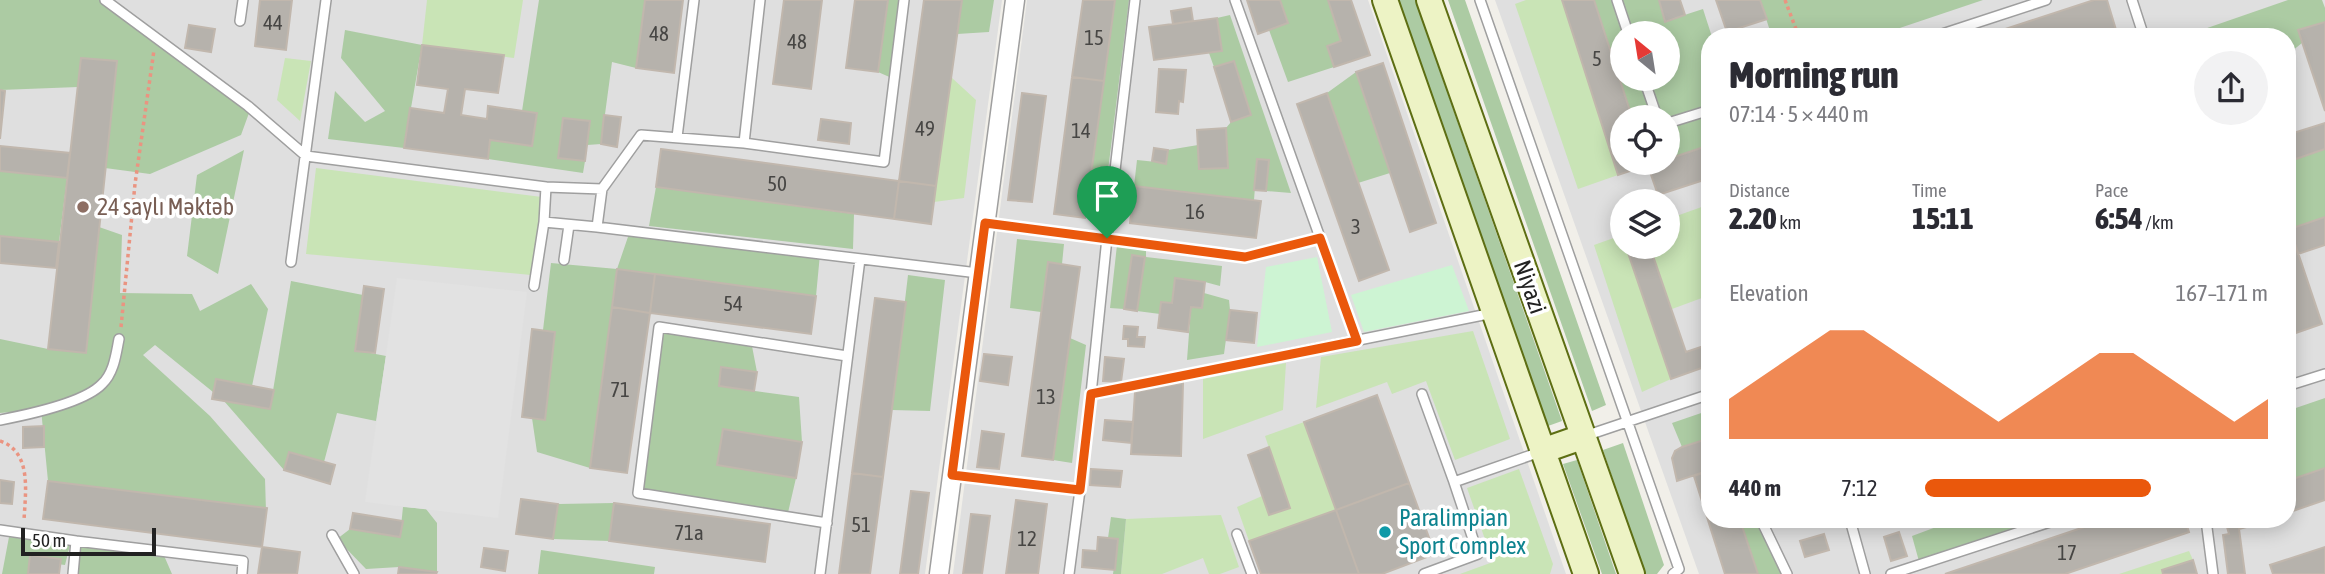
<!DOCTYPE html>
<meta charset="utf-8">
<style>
body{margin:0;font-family:"Asap Condensed",sans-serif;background:#f2f2f3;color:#2b2b33;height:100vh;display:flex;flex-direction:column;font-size:26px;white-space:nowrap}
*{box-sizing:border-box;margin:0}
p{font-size:23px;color:#7c7c81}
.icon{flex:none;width:38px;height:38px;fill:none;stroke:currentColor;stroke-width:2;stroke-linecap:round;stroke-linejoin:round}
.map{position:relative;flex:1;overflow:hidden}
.sheet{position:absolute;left:1701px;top:28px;width:595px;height:500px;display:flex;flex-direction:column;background:#fff;border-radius:28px;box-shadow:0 4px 18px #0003}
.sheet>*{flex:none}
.needle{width:46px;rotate:330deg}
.buttons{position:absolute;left:1610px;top:21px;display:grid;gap:14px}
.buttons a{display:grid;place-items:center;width:70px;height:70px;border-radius:50%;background:#fff;box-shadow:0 4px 18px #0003;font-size:35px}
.scale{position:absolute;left:21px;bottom:18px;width:135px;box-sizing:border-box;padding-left:7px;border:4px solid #222;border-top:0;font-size:19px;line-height:24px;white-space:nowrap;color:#222;-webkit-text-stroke:5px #fff;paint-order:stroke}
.pin{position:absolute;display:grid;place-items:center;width:60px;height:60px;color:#fff;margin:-72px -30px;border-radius:50% 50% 50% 0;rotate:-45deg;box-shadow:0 0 7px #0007}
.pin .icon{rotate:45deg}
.round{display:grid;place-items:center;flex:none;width:74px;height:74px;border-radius:37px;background:#f2f2f3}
.overview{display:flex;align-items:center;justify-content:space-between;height:119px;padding:0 28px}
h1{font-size:38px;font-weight:800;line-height:52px}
.figures{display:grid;grid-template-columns:repeat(3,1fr);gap:10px;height:119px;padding:7px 28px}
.figures div{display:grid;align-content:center}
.figures b{font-size:30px;font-weight:800}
.figures small{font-size:19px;font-weight:400}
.figures p{font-size:19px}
.chart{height:196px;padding:14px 28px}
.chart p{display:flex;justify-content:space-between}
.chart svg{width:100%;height:126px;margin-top:7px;fill:#ea580c;opacity:.7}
ul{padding:0 28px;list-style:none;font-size:23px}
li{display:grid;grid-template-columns:112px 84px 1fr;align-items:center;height:52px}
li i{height:18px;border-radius:9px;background:#ea580c}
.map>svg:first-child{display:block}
.residential{fill:#dfdfdf;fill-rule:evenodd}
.grass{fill:#c9e4b6}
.forest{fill:#accba3;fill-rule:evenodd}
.park{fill:#cdf4d3}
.parking{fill:#e2e2e2}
.building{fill:#b6b2ac;stroke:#c1b7ad;stroke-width:2}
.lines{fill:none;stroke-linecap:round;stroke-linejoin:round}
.lane-casing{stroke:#9f9f9f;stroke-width:12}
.street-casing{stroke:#9f9f9f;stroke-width:21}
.secondary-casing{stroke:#5d6e13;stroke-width:28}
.path{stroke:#ea9481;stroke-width:3.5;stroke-dasharray:3.5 3.5;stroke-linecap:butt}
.lane{stroke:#fff;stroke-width:9}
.street{stroke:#fff;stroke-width:18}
.secondary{stroke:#edf3c5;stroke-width:24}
.route-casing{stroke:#fff;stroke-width:14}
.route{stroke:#ea580c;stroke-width:9}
.education-dot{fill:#8d6e63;stroke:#fff;stroke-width:2.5}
.culture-dot{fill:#0f9aa8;stroke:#fff;stroke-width:2.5}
.labels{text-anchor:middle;stroke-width:7;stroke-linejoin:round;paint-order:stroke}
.number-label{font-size:21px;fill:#474644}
.education-label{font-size:24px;fill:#785e54;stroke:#fff;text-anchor:start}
.street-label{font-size:24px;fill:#222;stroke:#fff}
.culture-label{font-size:24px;fill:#0d838f;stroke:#fff;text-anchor:start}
</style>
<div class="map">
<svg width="2325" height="574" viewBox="0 0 2325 574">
<rect width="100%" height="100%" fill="#f1efe9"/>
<path class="residential" d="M 0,0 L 1002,0 L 925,574 L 0,574 Z
M 1027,0 L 1368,0 L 1566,574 L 953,574 Z
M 1495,0 L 2325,0 L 2325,574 L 1699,574 ZM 1622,33 L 1668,33 L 1668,79 L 1622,79 ZM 1710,37 L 2287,37 L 2287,520 L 1710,520 ZM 1622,117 L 1668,117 L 1668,163 L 1622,163 ZM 1622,201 L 1668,201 L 1668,247 L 1622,247 Z"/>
<path class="grass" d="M 427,0 L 523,0 L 514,58 L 422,45 Z
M 1526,0 L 1562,0 L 1618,175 L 1578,189 L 1515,4 Z
M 285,58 L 311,61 L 300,121 L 277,100 Z
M 951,77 L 976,100 L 964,198 L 934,202 Z
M 316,168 L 542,197 L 531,275 L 306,254 Z
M 1710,204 L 1710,295 L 1672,309 L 1650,247 L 1668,247 L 1668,219 Z
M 1622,235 L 1622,247 L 1626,247 L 1671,379 L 1642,392 L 1594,245 Z
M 1473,331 L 1510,439 L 1455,460 L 1426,381 L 1392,394 L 1387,382 L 1316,408 L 1321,357 Z
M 1286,363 L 1283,410 L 1203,439 L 1203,379 Z
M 1304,422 L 1336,510 L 1249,541 L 1237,507 L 1262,496 L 1269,515 L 1289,508 L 1265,436 Z
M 1519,469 L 1553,564 L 1550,574 L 1460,574 L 1493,562 L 1467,488 Z
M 1221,515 L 1239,567 L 1220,574 L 1209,574 L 1203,558 L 1162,574 L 1121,574 L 1126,519 Z
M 2189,551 L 2193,560 L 2162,570 L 2163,574 L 2119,574 Z"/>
<path class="forest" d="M 0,0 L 99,0 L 249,113 L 241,135 L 150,174 L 105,168 L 117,61 L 81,58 L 78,87 L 0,90 Z
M 539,0 L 645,0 L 636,68 L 612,62 L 601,144 L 587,145 L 558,157 L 585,161 L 583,173 L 488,159 L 490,140 L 532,145 L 537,113 L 522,111 Z
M 887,0 L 904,0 L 894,79 L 878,72 Z
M 962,0 L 994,0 L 989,32 L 957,34 Z
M 1115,0 L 1129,0 L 1107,179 L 1090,180 Z
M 1280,0 L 1328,0 L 1341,41 L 1327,46 L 1334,67 L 1288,82 L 1269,30 L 1288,23 Z
M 1398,0 L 1415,0 L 1562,421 L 1548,426 Z
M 1448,0 L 1465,0 L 1606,405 L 1592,411 Z
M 1594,0 L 1659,0 L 1666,21 L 1703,9 L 1712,37 L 1710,37 L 1710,145 L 1668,159 L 1668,117 L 1632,117 ZM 1622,33 L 1668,33 L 1668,79 L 1622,79 Z
M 1760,0 L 1983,0 L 1873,37 L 1772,37 Z
M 2288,0 L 2322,0 L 2325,8 L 2325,22 L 2299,30 L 2302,43 L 2287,55 L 2287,37 L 2187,37 L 2187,35 Z
M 1230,15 L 1291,193 L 1266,191 L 1269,161 L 1257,160 L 1254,200 L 1134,186 L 1137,160 L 1166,163 L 1168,150 L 1198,145 L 1226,128 L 1231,122 L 1251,115 L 1234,61 L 1214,67 L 1209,53 L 1222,51 L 1217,18 Z
M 345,30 L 422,45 L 404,148 L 328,139 L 335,91 L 365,122 L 385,111 L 341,58 Z
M 1356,72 L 1390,173 L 1358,183 L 1327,93 Z
M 2325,149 L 2325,217 L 2290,229 L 2287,220 L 2287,162 Z
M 244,150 L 218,274 L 187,256 L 197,175 Z
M 0,171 L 67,178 L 59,242 L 0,236 Z
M 656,187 L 854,214 L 853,249 L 649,226 Z
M 99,227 L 122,235 L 120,293 L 192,294 L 200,311 L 251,284 L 268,309 L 252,386 L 216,379 L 213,392 L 155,345 L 143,355 L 210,416 L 265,479 L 266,511 L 48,481 L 41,409 L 0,413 L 0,339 L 48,349 L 86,352 Z
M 630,231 L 820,254 L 816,296 L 618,269 L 590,468 L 537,452 L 532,418 L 545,419 L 555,332 L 543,330 L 551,263 L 617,269 Z
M 1017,239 L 1064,244 L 1062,264 L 1048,263 L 1041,312 L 1010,308 Z
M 1117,245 L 1146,249 L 1146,257 L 1222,266 L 1220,286 L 1205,282 L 1175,279 L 1172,303 L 1161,302 L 1160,314 L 1137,311 L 1145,257 L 1132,255 L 1124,309 L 1110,308 Z
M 908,275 L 945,280 L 930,411 L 892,410 Z
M 291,281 L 363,295 L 355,350 L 386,356 L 376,421 L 337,413 L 324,462 L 289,452 L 284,470 L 224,401 L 270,409 Z
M 1204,293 L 1229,300 L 1230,310 L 1224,354 L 1187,360 L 1191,307 L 1202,308 Z
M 659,327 L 751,341 L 757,372 L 722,367 L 719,386 L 799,397 L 802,442 L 723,429 L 717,465 L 796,478 L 787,517 L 638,493 Z
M 1070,338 L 1086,345 L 1072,463 L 1053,460 Z
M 2325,398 L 2325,468 L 2287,481 L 2287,411 Z
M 1710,410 L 1710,438 L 1682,447 L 1672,423 Z
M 1623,443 L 1664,565 L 1657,574 L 1645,574 L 1603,450 Z
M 1577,460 L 1616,574 L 1602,574 L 1563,464 Z
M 614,503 L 609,541 L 553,539 L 558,504 Z
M 403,507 L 426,509 L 437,523 L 437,572 L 399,567 L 366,569 L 337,539 L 350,529 L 400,536 Z
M 1111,517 L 1126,519 L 1121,574 L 1113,574 L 1118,539 L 1108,538 Z
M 1740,520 L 1761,520 L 1787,574 L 1758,574 Z
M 1955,520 L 2024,520 L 2028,529 L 1920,565 L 1912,536 Z
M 9,537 L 70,545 L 65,565 L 35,561 L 33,574 L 2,574 Z
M 76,541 L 162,551 L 172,574 L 73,574 Z
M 541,550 L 655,567 L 654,574 L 538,574 Z"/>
<path class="park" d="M 1317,257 L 1332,332 L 1257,347 L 1266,267 Z
M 1452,265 L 1469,311 L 1364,332 L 1351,295 Z"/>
<path class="parking" d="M 397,278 L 527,292 L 498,518 L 365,502 Z"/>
<path class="building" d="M 260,0 L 292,0 L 286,50 L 255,46 Z
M 645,0 L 683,0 L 674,73 L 636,68 Z
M 784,0 L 822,0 L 811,89 L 773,84 Z
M 855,0 L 888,0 L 878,72 L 846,68 Z
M 924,0 L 962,0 L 936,186 L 899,181 Z
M 1083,0 L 1115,0 L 1104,81 L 1072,77 Z
M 1247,0 L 1280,0 L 1288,23 L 1258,34 Z
M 1328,0 L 1351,0 L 1370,55 L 1334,67 L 1327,46 L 1341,41 Z
M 1562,0 L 1594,0 L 1632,117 L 1622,117 L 1622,163 L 1647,163 L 1648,165 L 1618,175 Z
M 1659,0 L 1680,0 L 1685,15 L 1665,22 Z
M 1716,0 L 1760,0 L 1767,19 L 1727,32 Z
M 2094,0 L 2107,0 L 2117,33 L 2105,37 L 1981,37 Z
M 1191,8 L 1193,21 L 1173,24 L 1171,11 Z
M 1217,18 L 1222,51 L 1154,60 L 1149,27 Z
M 2325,22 L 2325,111 L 2298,30 Z
M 189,25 L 215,29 L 211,52 L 185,48 Z
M 422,45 L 504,55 L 498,93 L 465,89 L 461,115 L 487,119 L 488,106 L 537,113 L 532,146 L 490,140 L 488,159 L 404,148 L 410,108 L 444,113 L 448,89 L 417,85 Z
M 81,58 L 117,61 L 86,353 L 48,349 Z
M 1234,61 L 1251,115 L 1231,122 L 1214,67 Z
M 1383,63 L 1436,223 L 1410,232 L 1356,72 Z
M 1159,69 L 1186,70 L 1183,102 L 1179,101 L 1178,114 L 1156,112 Z
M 1072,77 L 1104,81 L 1085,218 L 1054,214 Z
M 0,90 L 5,91 L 0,139 Z
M 1022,93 L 1046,96 L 1032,202 L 1008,200 Z
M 1327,93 L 1389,270 L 1359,281 L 1297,104 Z
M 604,115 L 621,117 L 617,147 L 601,144 Z
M 563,118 L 590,121 L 585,161 L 558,158 Z
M 821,119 L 851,123 L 849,144 L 818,140 Z
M 2325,123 L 2325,149 L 2287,162 L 2287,135 Z
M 1226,128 L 1228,168 L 1199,169 L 1197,130 Z
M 1710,145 L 1710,178 L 1658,195 L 1648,166 L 1657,163 L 1668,163 L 1668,159 Z
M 0,146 L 70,153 L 67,178 L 0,171 Z
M 1154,148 L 1168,150 L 1166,164 L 1152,161 Z
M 661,149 L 899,181 L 894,219 L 656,187 Z
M 1257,159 L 1269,160 L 1266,191 L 1254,190 Z
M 899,181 L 936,186 L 931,224 L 894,219 Z
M 1134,186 L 1261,201 L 1256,238 L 1130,223 Z
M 2325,217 L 2325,245 L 2298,254 L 2290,229 Z
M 2287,220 L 2322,324 L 2287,336 Z
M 0,236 L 59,242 L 56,268 L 0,263 Z
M 1626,247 L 1650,247 L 1686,352 L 1710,344 L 1710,365 L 1671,379 Z
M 1132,255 L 1145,257 L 1137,311 L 1124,309 Z
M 1048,262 L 1080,267 L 1053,460 L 1022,456 Z
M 617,269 L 655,274 L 650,313 L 612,307 Z
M 655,274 L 816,296 L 811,334 L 650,313 Z
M 1175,278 L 1205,282 L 1202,308 L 1191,307 L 1188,332 L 1158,328 L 1161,302 L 1172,303 Z
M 364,286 L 384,289 L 375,353 L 355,351 Z
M 875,298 L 906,302 L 883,477 L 852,473 Z
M 612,307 L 650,313 L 627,473 L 590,468 Z
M 1230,310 L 1257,313 L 1254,343 L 1226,340 Z
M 1124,326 L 1138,327 L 1137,337 L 1145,337 L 1144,347 L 1128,346 L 1128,339 L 1123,339 Z
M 532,329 L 555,332 L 545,420 L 522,417 Z
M 984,354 L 1012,357 L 1008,385 L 980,381 Z
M 1105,357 L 1124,359 L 1121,382 L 1103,381 Z
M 721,367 L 757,372 L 754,391 L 719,386 Z
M 216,379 L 274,390 L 270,409 L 212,399 Z
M 1183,383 L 1181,456 L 1131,454 L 1135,392 Z
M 1377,395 L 1409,483 L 1336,510 L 1304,422 Z
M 1105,420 L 1133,422 L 1131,443 L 1103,440 Z
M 44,426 L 44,447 L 23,448 L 23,427 Z
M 723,429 L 802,442 L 796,478 L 717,465 Z
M 982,431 L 1004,434 L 999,469 L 977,467 Z
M 1710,438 L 1710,470 L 1677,481 L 1672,458 L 1675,451 L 1682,447 Z
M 1269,447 L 1290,508 L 1269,515 L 1248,455 Z
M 289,452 L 335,465 L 330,484 L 284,470 Z
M 2325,468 L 2325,500 L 2287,513 L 2287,481 Z
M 1091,469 L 1122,471 L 1120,487 L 1090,485 Z
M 1710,470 L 1710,520 L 1740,520 L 1758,574 L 1725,574 L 1694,476 Z
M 852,473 L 883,477 L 870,574 L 839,574 Z
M 0,480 L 14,482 L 12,504 L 0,503 Z
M 48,481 L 267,508 L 262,547 L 43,519 Z
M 1409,483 L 1435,554 L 1382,574 L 1359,574 L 1336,510 Z
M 911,491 L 929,493 L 918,574 L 900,574 Z
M 521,499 L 558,504 L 553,539 L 516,534 Z
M 1016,500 L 1047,504 L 1038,574 L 1006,574 Z
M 614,503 L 770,524 L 765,562 L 609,541 Z
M 1336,510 L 1359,574 L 1261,574 L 1249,541 Z
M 353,513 L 403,521 L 400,537 L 350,529 Z
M 971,514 L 990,516 L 982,574 L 963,574 Z
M 2105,520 L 2185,520 L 2189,532 L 2065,574 L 1945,574 Z
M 2225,520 L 2248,520 L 2250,526 L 2239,529 L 2245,574 L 2228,574 L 2223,535 L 2229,534 Z
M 1899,532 L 1907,556 L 1891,561 L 1884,537 Z
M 1824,534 L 1829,550 L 1805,557 L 1800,541 Z
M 1098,537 L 1118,539 L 1115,570 L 1082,567 L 1083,550 L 1097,551 Z
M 262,547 L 300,552 L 297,574 L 258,574 Z
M 2325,547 L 2325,574 L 2273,574 L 2270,565 Z
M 484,548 L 508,551 L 505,571 L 481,567 Z
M 30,555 L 61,559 L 59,574 L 28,574 Z
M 2193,560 L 2197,574 L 2163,574 L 2162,570 Z
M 399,567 L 437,572 L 436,574 L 398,574 Z"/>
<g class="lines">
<defs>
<path id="lane" d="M 105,0 L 248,106 L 306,156 L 546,187 L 544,222 L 534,286
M 1235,0 L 1357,341
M 1480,0 L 1679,569 L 1673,574
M 1617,0 L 1628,33
M 2132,0 L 2144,37
M 240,21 L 243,0
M 1933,37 L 2046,0
M 1644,79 L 1657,117
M 1668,123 L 1710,110
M 677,137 L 694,0
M 744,143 L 884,162 L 904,0
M 546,187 L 602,189 L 641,135 L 744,143 L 760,0
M 602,189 L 597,227 L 978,273
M 544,222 L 597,227
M 985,223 L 1245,257 L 1320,238
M 564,260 L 569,225
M 291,262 L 326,0
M 2287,386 L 2325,374
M 1091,394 L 1107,238 L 1135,0
M 1422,394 L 1454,482
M 0,420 C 26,415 84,403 102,384 C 114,373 116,354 119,339
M 1585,436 L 1710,394
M 952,475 L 1080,490 L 1091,394 L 1493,313
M 1761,520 L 1787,574
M 1850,520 L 1865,574
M 2206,520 L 2213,574
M 827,523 L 638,493 L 659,327 L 847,356
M 0,530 L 76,541
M 1237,534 L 1252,574
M 332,535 L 354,574
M 73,574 L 76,541 L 243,561 L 242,574
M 820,574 L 860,259
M 1069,574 L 1080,490
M 1424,574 L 1478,554 L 1454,482 L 1540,452
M 1891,574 L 2056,520"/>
<path id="street" d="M 939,574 L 1015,0"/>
<path id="secondary" d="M 1385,0 L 1586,574
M 1429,0 L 1632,574
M 1542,451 L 1582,437"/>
</defs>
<use href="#lane" class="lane-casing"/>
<use href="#street" class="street-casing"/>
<use href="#secondary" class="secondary-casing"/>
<path class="path" d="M 1785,0 L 1799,37
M 121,327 L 135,184 L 154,50
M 0,441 C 33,452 25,494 24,521"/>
<use href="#lane" class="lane"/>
<use href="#street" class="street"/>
<use href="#secondary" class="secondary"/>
</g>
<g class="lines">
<defs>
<path id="route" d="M 985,223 L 1245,257 L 1320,238 L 1357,341 L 1091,394 L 1080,490 L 952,475 Z"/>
</defs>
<use href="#route" class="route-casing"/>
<use href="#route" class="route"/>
</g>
<circle class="education-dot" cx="83" cy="207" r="7"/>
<circle class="culture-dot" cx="1385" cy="532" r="7"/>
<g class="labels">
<g class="number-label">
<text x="273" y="30">44</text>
<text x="659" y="41">48</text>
<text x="1094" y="45">15</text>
<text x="797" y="49">48</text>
<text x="1597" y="66">5</text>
<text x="925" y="136">49</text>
<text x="1081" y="138">14</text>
<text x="777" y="191">50</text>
<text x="1195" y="219">16</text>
<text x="1356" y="234">3</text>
<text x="733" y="311">54</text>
<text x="620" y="397">71</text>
<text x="1046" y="404">13</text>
<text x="861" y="532">51</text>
<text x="689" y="540">71a</text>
<text x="1027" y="546">12</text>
<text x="2067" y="560">17</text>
</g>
<g class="education-label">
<text x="97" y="215">24 saylı Məktəb</text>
</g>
<g class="street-label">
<text transform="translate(1530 287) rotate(71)" y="8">Niyazi</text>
</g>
<g class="culture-label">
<text x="1399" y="526">Paralimpian<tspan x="1399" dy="28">Sport Complex</tspan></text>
</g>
</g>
</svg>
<div class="buttons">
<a><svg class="needle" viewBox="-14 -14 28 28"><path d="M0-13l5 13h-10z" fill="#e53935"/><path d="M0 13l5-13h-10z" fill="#7c7c81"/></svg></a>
<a><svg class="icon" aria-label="locate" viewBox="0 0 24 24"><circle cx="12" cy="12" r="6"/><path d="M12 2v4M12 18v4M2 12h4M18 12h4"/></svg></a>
<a><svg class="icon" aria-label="layers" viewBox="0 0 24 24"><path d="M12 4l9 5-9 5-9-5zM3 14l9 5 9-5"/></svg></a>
</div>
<div class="scale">50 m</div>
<div class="pin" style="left:1107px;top:238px;background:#1e9e55"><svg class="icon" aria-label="arrive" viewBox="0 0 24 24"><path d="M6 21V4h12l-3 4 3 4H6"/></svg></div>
<section class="sheet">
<div class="overview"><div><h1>Morning run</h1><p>07:14 · 5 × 440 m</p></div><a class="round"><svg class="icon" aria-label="share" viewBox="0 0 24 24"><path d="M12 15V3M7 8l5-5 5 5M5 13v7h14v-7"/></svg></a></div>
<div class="figures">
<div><p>Distance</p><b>2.20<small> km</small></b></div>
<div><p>Time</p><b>15:11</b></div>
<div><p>Pace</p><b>6:54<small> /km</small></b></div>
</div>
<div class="chart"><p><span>Elevation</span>167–171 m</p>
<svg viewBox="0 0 160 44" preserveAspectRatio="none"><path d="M0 44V30L10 22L20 14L30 6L40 6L50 14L60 22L70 30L80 38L90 30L100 22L110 14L120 14L130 22L140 30L150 38L160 30V44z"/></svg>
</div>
<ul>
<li><b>440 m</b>7:12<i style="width:66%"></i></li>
</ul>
</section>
</div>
